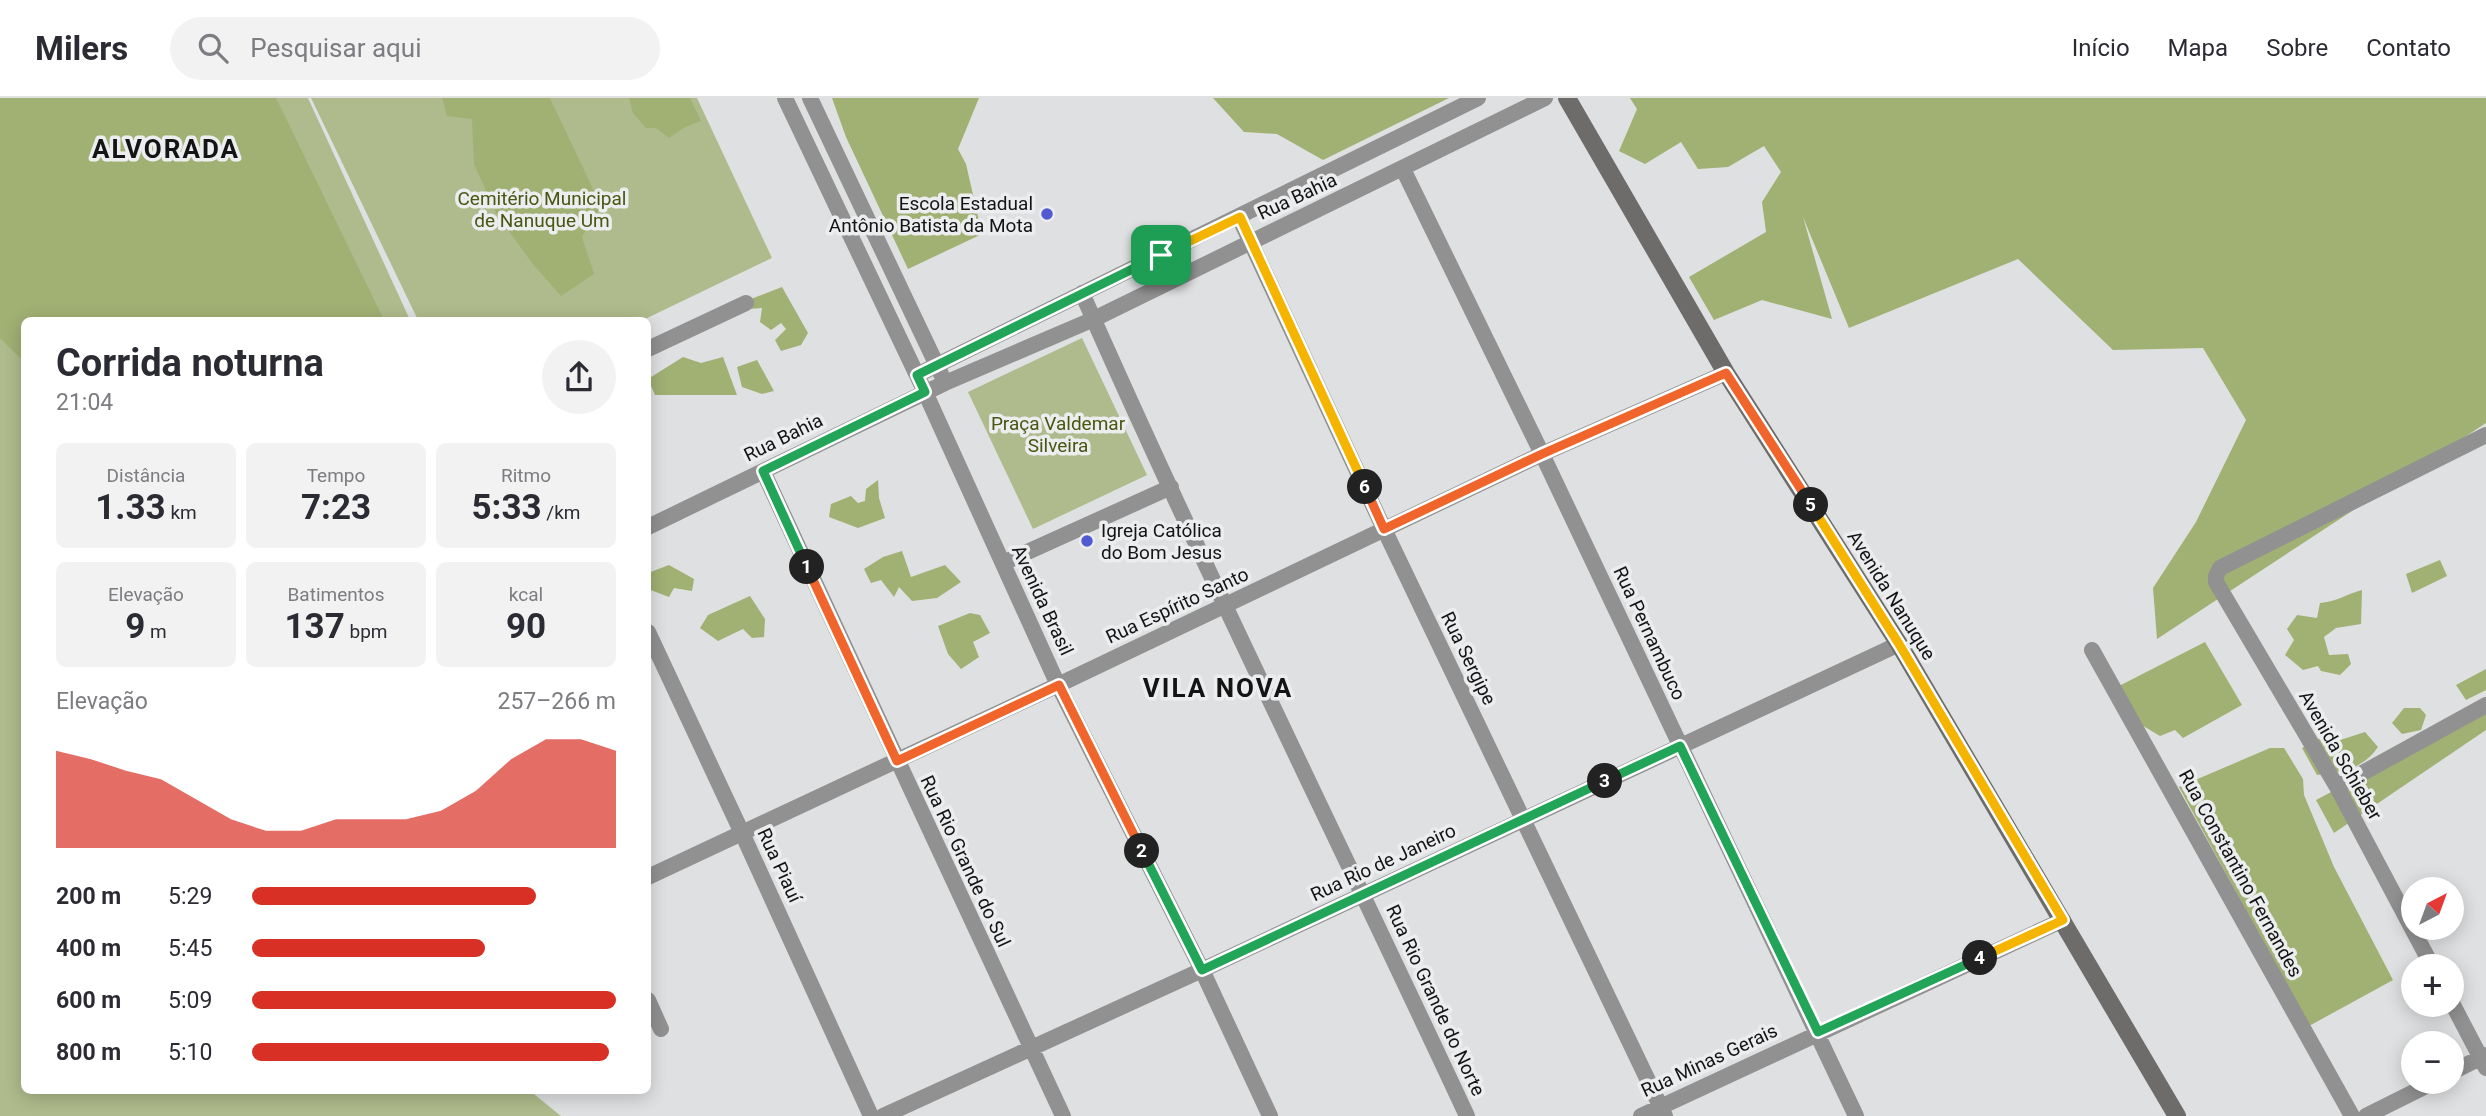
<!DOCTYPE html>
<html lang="pt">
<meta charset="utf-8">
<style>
body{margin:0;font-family:Roboto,sans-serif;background:#f2f2f3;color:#2b2b33;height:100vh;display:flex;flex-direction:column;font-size:26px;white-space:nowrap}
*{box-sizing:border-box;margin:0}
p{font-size:23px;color:#7c7c81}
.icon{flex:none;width:38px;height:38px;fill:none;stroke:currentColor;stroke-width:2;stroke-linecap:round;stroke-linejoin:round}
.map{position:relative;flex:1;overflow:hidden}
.drawer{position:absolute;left:21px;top:219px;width:630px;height:777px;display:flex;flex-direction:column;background:#fff;border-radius:10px;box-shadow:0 4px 18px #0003}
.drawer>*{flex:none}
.needle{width:46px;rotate:41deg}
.controls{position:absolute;left:2401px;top:779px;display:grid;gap:14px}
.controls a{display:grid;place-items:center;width:63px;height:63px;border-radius:50%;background:#fff;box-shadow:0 4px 18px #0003;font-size:35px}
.pin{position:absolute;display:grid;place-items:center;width:60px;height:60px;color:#fff;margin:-30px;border-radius:14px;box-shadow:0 4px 10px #0006}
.km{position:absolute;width:35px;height:35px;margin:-18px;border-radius:50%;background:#222;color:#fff;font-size:19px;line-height:35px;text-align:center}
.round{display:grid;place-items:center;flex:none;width:74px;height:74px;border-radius:37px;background:#f2f2f3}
.head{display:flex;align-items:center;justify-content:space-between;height:119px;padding:0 35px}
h1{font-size:38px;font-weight:700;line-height:52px}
.metrics{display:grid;grid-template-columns:repeat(3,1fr);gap:10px;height:119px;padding:7px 35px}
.metrics div{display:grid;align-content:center;border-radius:10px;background:#f2f2f3;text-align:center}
.metrics b{font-size:35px;font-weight:700}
.metrics small{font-size:19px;font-weight:400}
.metrics p{font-size:19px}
.chart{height:196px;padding:14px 35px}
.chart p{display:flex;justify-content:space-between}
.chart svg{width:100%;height:126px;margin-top:7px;fill:#d93025;opacity:.7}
ul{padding:0 35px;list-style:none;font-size:23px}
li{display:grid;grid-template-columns:112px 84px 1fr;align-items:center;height:52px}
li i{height:18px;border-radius:9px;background:#d93025}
header{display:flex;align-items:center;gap:42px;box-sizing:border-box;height:98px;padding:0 35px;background:#fff;border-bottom:2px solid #e1e1e2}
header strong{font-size:33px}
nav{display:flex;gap:38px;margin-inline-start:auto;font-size:24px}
.search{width:490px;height:63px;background:#f2f2f3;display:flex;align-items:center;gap:18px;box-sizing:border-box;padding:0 24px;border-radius:38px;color:#7c7c81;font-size:26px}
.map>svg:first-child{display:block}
.green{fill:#afbb8c}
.forest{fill:#a1b073}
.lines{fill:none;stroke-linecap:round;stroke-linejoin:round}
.street{stroke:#929191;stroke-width:16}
.secondary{stroke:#6d6c6b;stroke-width:18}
.split-1-casing{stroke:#fff;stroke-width:14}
.split-2-casing{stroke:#fff;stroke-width:14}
.split-3-casing{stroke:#fff;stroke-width:14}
.split-4-casing{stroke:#fff;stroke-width:14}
.split-5-casing{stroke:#fff;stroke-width:14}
.split-6-casing{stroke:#fff;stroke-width:14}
.split-7-casing{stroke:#fff;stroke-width:14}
.split-1{stroke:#22a559;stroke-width:9}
.split-2{stroke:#f0652b;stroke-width:9}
.split-3{stroke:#22a559;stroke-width:9}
.split-4{stroke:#22a559;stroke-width:9}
.split-5{stroke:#f5b400;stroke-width:9}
.split-6{stroke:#f0652b;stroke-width:9}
.split-7{stroke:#f5b400;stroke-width:9}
.poi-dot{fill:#525ad1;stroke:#ecedee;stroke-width:2.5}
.labels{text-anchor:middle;stroke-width:7;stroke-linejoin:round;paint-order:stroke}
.street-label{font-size:19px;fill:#141415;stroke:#ecedee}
.park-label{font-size:19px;fill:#495612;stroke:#ecedee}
.poi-label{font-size:19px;fill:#141415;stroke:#ecedee;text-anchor:end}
.district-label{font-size:26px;font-weight:bold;letter-spacing:2px;fill:#141415;stroke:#ecedee}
</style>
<header>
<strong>Milers</strong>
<div class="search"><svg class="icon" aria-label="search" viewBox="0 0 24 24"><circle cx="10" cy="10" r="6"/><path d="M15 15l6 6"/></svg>Pesquisar aqui</div>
<nav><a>Início</a><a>Mapa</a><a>Sobre</a><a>Contato</a></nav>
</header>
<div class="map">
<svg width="2486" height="1018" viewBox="0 0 2486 1018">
<rect width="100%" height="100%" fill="#dfe0e1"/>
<path class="green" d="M 0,0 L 308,0 L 410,222 L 24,222 L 24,992 L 529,992 L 561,1018 L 0,1018 Z
M 311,0 L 697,0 L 772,160 L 643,222 L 418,222 Z
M 1082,240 L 1147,377 L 1033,431 L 968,294 Z"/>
<path class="forest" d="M 0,0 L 276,0 L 384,222 L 24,222 L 24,264 L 0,240 Z
M 442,0 L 550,0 L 601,108 L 582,139 L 594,176 L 561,198 L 532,165 L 496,115 L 474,66 L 472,21 L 447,18 Z
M 629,0 L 690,0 L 701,23 L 685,29 L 669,40 L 656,30 L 646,30 L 633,15 Z
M 832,0 L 979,0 L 958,51 L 966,66 L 982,136 L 908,171 L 846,39 Z
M 1213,0 L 1449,0 L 1323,62 L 1277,36 L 1244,34 Z
M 1630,0 L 2486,0 L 2486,325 L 2157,541 L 2153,490 L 2196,424 L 2246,322 L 2203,250 L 2113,252 L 2018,161 L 1849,230 L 1803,119 L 1832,221 L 1762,202 L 1714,222 L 1689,179 L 1766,134 L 1762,104 L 1781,74 L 1764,48 L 1728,69 L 1698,71 L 1681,44 L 1645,66 L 1619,53 L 1637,11 Z
M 782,189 L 808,235 L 801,247 L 781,253 L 775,242 L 786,231 L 781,225 L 771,232 L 760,224 L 762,210 L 748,211 L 748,202 Z
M 683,259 L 701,265 L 723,259 L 737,297 L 655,297 L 648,281 Z
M 757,262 L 774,293 L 762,296 L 742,289 L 737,269 Z
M 878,382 L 879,400 L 885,420 L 858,430 L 829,419 L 831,406 L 851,398 L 858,405 L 865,403 L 866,391 Z
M 902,453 L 911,479 L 945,467 L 961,484 L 937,500 L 912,503 L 899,489 L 894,499 L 881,482 L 871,485 L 864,471 L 883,459 Z
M 2440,462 L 2447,478 L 2412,495 L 2406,476 Z
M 669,467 L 694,481 L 692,493 L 674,490 L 669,499 L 648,491 L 648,475 Z
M 2362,492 L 2361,526 L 2336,530 L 2324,539 L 2329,557 L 2348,556 L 2351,566 L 2340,577 L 2321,573 L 2318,568 L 2303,572 L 2285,557 L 2294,542 L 2287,531 L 2297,517 L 2317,520 L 2320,505 C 2336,504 2347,496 2362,492 Z
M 750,498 L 765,521 L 764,539 L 752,540 L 743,531 L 718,543 L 700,530 L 708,517 Z
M 970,515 L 980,517 L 990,535 L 973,544 L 979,559 L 961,571 L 948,556 L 938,528 Z
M 2205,544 L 2242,607 L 2183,640 L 2175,632 L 2160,638 L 2140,626 L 2119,588 Z
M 2486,571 L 2486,592 L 2466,602 L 2456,587 Z
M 2404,610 L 2420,610 L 2426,617 L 2421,632 L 2402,636 L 2392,625 Z
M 2486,612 L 2486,632 L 2334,735 L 2316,702 Z
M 2365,634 L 2378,649 C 2363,671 2342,674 2317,677 L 2302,650 L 2319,641 L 2334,644 Z
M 2270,650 L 2284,650 L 2303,681 L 2304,697 L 2334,769 L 2393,882 L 2309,928 L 2179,689 Z"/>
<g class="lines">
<path class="street" d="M 785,0 L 925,294 L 1058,587 L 1202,872 L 1270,1018
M 810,0 L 941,276
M 1403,71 L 1542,356 L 1856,1018
M 1239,119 L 1384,431 L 1665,1018
M 1082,195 C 1204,472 1339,743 1467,1018
M 648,251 L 746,205
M 917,277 L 1478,0
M 763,373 L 1063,1018
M 648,429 L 945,285 L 1094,221 L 1545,0
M 1003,465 L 1171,389
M 648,534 L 742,735 L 871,1018
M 2092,552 L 2352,1018
M 2337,689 L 2486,607
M 648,779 L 1058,587 L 1542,356 L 1726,275
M 2432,868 L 2337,689 L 2216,484 L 2216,478 L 2220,470 L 2486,337
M 648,902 L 661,931
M 2452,905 L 2486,970
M 2452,974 L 2486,957
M 883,1018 L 1202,872 L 1899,546
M 1641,1018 L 2063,822
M 2366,1018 L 2434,984"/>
<path class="secondary" d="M 1567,0 L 1726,275 L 1899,546 L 2177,1018"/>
</g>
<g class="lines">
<defs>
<path id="split-1" d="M 807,469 L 763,373 L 925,294 L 917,277 L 1161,157"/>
<path id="split-2" d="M 807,469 L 897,663 L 1059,587 L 1142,753"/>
<path id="split-3" d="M 1142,753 L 1202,872 L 1605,683"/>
<path id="split-4" d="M 1605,683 L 1680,648 L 1818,934 L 1980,860"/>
<path id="split-5" d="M 1811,407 L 1899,546 L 2063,822 L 1980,860"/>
<path id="split-6" d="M 1365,389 L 1384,431 L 1542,356 L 1726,275 L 1811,407"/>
<path id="split-7" d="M 1161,157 L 1240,119 L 1365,389"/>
</defs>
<use href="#split-1" class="split-1-casing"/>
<use href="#split-2" class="split-2-casing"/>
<use href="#split-3" class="split-3-casing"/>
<use href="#split-4" class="split-4-casing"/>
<use href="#split-5" class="split-5-casing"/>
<use href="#split-6" class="split-6-casing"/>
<use href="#split-7" class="split-7-casing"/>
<use href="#split-1" class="split-1"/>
<use href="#split-2" class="split-2"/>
<use href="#split-3" class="split-3"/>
<use href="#split-4" class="split-4"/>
<use href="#split-5" class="split-5"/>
<use href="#split-6" class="split-6"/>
<use href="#split-7" class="split-7"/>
</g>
<g class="poi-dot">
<circle cx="1047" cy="116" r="7"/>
<circle cx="1087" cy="443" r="7"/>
</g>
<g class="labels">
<g class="street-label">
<text transform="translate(1297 98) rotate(-25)" y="7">Rua Bahia</text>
<text transform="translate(783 339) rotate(-26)" y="7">Rua Bahia</text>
<text transform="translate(1892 497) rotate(58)" y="7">Avenida Nanuque</text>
<text transform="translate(1043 502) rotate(65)" y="7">Avenida Brasil</text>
<text transform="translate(1177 507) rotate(-25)" y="7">Rua Espírito Santo</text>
<text transform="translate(1650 535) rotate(65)" y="7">Rua Pernambuco</text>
<text transform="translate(1469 560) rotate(64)" y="7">Rua Sergipe</text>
<text transform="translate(2341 657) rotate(60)" y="7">Avenida Schieber</text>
<text transform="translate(966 763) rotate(65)" y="7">Rua Rio Grande do Sul</text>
<text transform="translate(1383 764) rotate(-25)" y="7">Rua Rio de Janeiro</text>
<text transform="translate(780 767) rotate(65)" y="7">Rua Piauí</text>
<text transform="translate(2241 775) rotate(61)" y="7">Rua Constantino Fernandes</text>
<text transform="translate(1436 902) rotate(65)" y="7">Rua Rio Grande do Norte</text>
<text transform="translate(1709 962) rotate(-25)" y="7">Rua Minas Gerais</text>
</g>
<g class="park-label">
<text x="542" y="107">Cemitério Municipal<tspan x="542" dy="22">de Nanuque Um</tspan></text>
<text x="1058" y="332">Praça Valdemar<tspan x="1058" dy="22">Silveira</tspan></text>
</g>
<g class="poi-label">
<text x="1033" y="112">Escola Estadual<tspan x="1033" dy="22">Antônio Batista da Mota</tspan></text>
<text x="1101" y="439" text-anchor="start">Igreja Católica<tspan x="1101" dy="22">do Bom Jesus</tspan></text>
</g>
<g class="district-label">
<text x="166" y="60">ALVORADA</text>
<text x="1218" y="599">VILA NOVA</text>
</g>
</g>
</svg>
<div class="controls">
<a><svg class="needle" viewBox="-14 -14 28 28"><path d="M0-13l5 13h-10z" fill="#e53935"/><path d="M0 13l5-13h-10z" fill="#7c7c81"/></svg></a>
<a>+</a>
<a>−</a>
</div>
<div class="pin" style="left:1161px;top:157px;background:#1e9e55"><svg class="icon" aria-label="arrive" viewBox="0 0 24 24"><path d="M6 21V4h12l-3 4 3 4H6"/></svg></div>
<b class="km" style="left:807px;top:469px">1</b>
<b class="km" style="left:1142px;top:753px">2</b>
<b class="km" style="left:1605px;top:683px">3</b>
<b class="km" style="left:1980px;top:860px">4</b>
<b class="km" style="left:1811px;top:407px">5</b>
<b class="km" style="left:1365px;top:389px">6</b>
<section class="drawer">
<div class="head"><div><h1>Corrida noturna</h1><p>21:04</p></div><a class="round"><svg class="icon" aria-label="share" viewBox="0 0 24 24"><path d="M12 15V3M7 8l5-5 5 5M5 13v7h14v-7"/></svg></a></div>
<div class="metrics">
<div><p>Distância</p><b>1.33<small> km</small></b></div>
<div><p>Tempo</p><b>7:23</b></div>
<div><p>Ritmo</p><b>5:33<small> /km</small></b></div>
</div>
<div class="metrics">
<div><p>Elevação</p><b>9<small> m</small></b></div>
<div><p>Batimentos</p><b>137<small> bpm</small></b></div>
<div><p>kcal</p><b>90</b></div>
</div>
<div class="chart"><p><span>Elevação</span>257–266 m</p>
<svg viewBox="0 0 160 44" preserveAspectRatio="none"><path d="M0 44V10L10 13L20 17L30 20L40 27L50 34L60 38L70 38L80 34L90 34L100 34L110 31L120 24L130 13L140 6L150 6L160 10V44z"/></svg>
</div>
<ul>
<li><b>200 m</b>5:29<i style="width:78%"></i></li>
<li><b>400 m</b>5:45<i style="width:64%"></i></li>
<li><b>600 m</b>5:09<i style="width:100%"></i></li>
<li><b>800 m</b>5:10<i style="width:98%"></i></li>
</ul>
</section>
</div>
